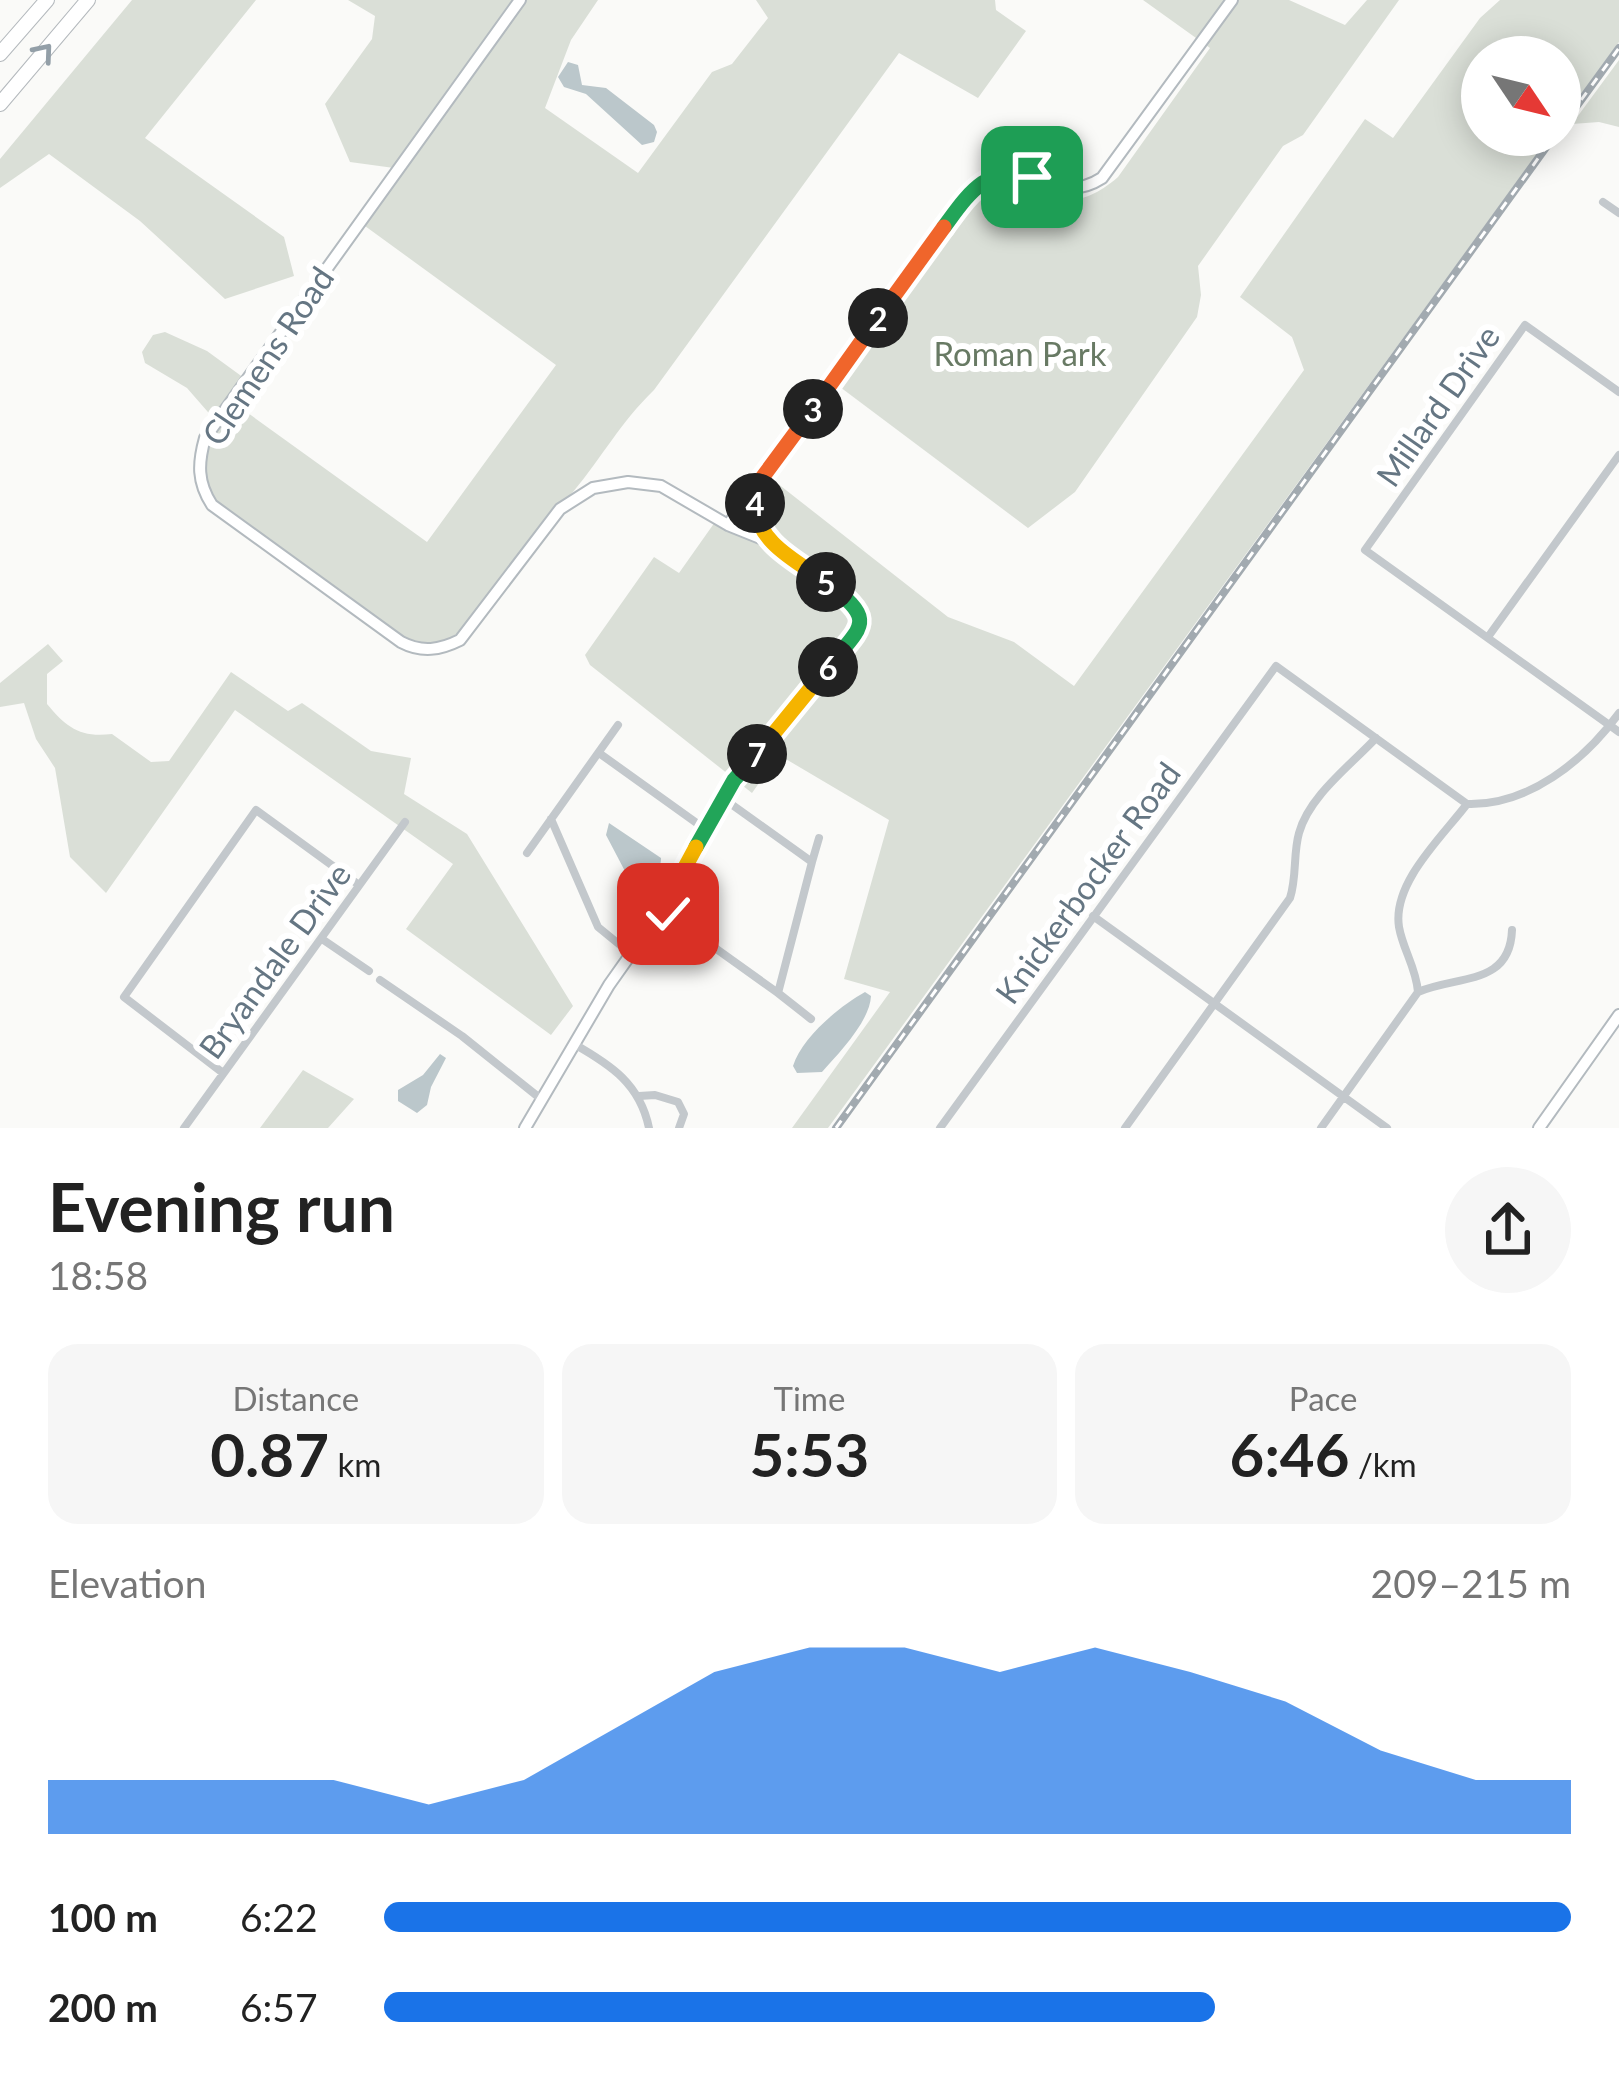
<!DOCTYPE html>
<meta charset="utf-8">
<style>
body{margin:0;font-family:Lato,sans-serif;background:#f6f6f6;color:#222;height:100vh;display:flex;flex-direction:column;font-size:45px;white-space:nowrap}
*{box-sizing:border-box;margin:0}
p{font-size:39px;color:#767676}
.icon{flex:none;width:66px;height:66px;fill:none;stroke:currentColor;stroke-width:2;stroke-linecap:round;stroke-linejoin:round}
.map{position:relative;height:1128px;overflow:hidden}
.details{display:flex;flex-direction:column;background:#fff;flex:1}
.details>*{flex:none}
.needle{width:78px;rotate:125deg}
.controls{position:absolute;left:1461px;top:36px;display:grid;gap:24px}
.controls a{display:grid;place-items:center;width:120px;height:120px;border-radius:50%;background:#fff;box-shadow:0 6px 30px #0003;font-size:60px}
.pin{position:absolute;display:grid;place-items:center;width:102px;height:102px;color:#fff;margin:-51px;border-radius:24px;box-shadow:0 6px 18px #0006}
.km{position:absolute;width:60px;height:60px;margin:-30px;border-radius:50%;background:#222;color:#fff;font-size:33px;line-height:60px;text-align:center}
.round{display:grid;place-items:center;flex:none;width:126px;height:126px;border-radius:63px;background:#f6f6f6}
.head{display:flex;align-items:center;justify-content:space-between;height:204px;padding:0 48px}
h1{font-size:66px;font-weight:700;line-height:90px}
.stats{display:grid;grid-template-columns:repeat(3,1fr);gap:18px;height:204px;padding:12px 48px}
.stats div{display:grid;align-content:center;border-radius:30px;background:#f6f6f6;text-align:center}
.stats b{font-size:60px;font-weight:700}
.stats small{font-size:33px;font-weight:400}
.stats p{font-size:33px}
.chart{height:336px;padding:24px 48px}
.chart p{display:flex;justify-content:space-between}
.chart svg{width:100%;height:216px;margin-top:12px;fill:#1a73e8;opacity:.7}
ul{padding:0 48px;list-style:none;font-size:39px}
li{display:grid;grid-template-columns:192px 144px 1fr;align-items:center;height:90px}
li i{height:30px;border-radius:15px;background:#1a73e8}
.map>svg:first-child{display:block}
.green{fill:#dadfd7}
.water{fill:#bbc7cb}
.lines{fill:none;stroke-linecap:round;stroke-linejoin:round}
.secondary-casing{stroke:#b3babf;stroke-width:14}
.highway-casing{stroke:#b4b9bd;stroke-width:16}
.street{stroke:#c3c8cc;stroke-width:8}
.secondary{stroke:#fff;stroke-width:10}
.highway{stroke:#fff;stroke-width:14}
.rail-casing{stroke:#a2aab0;stroke-width:8}
.rail{stroke:#fff;stroke-width:3;stroke-dasharray:9;stroke-linecap:butt}
.oneway{stroke:#939fa8}
.split-1-casing{stroke:#fff;stroke-width:24}
.split-2-casing{stroke:#fff;stroke-width:24}
.split-3-casing{stroke:#fff;stroke-width:24}
.split-4-casing{stroke:#fff;stroke-width:24}
.split-5-casing{stroke:#fff;stroke-width:24}
.split-6-casing{stroke:#fff;stroke-width:24}
.split-7-casing{stroke:#fff;stroke-width:24}
.split-8-casing{stroke:#fff;stroke-width:24}
.split-9-casing{stroke:#fff;stroke-width:24}
.split-1{stroke:#22a559;stroke-width:15}
.split-2{stroke:#f0652b;stroke-width:15}
.split-3{stroke:#f0652b;stroke-width:15}
.split-4{stroke:#f0652b;stroke-width:15}
.split-5{stroke:#f5b400;stroke-width:15}
.split-6{stroke:#22a559;stroke-width:15}
.split-7{stroke:#f5b400;stroke-width:15}
.split-8{stroke:#22a559;stroke-width:15}
.split-9{stroke:#f5b400;stroke-width:15}
.labels{text-anchor:middle;stroke-width:12;stroke-linejoin:round;paint-order:stroke}
.park-label{font-size:33px;fill:#687a64;stroke:#fff}
.street-label{font-size:33px;fill:#657683;stroke:#fff}
</style>
<div class="map">
<svg width="1619" height="1128" viewBox="0 0 1619 1128">
<rect width="100%" height="100%" fill="#fafaf8"/>
<path class="green" d="M 132,0 L 256,0 L 145,138 L 284,237 L 294,276 L 225,299 L 140,221 L 49,154 L 0,188 L 0,159 Z
M 348,0 L 512,0 L 502,14 L 507,18 L 394,168 L 350,162 L 325,104 L 372,39 L 375,16 Z
M 526,0 L 598,0 L 571,40 L 545,108 L 638,173 L 712,72 L 732,64 L 768,18 L 756,0 L 995,0 L 996,10 L 1026,31 L 978,98 L 899,53 L 654,390 C 620,423 603,456 573,492 C 565,501 554,507 546,517 C 516,553 488,618 447,640 C 431,648 418,645 402,638 L 215,503 C 190,464 210,436 234,403 L 427,542 L 556,365 L 365,226 Z
M 1143,0 L 1289,0 L 1345,25 L 1367,0 L 1399,0 L 1303,135 L 1283,146 L 1198,266 L 1201,295 L 1197,317 L 1075,492 L 1028,528 L 840,387 L 984,192 C 1030,159 1050,236 1118,177 L 1210,48 Z
M 1500,0 L 1619,0 L 1619,42 L 1560,123 L 1560,57 L 1482,57 L 1482,135 L 1551,135 L 828,1128 L 792,1128 L 890,992 L 844,979 L 889,820 L 779,755 L 752,793 L 590,665 L 585,655 L 654,557 L 679,573 L 715,522 L 729,530 L 768,476 L 948,617 L 1014,642 L 1074,686 L 1304,370 L 1292,337 L 1240,297 L 1365,119 L 1393,138 L 1480,18 Z
M 1619,60 L 1619,127 L 1599,122 L 1572,124 Z
M 165,332 L 207,351 L 244,378 L 214,419 L 187,388 L 145,363 L 142,352 L 153,335 Z
M 48,644 L 63,661 L 47,674 L 47,704 C 66,727 80,738 112,734 L 151,762 L 169,761 L 231,672 L 288,711 L 302,703 L 371,751 L 411,758 L 404,794 L 467,834 L 573,1006 L 551,1035 L 406,929 L 453,864 L 235,710 L 106,893 L 70,857 L 55,768 L 36,739 L 24,703 L 0,707 L 0,683 Z
M 303,1070 L 354,1099 L 328,1128 L 260,1128 Z"/>
<path class="water" d="M 568,62 L 578,65 L 582,85 L 606,88 L 654,125 L 657,132 L 654,142 L 642,145 L 586,94 L 564,87 L 558,77 Z
M 609,823 L 661,858 C 661,872 650,890 638,896 L 606,835 Z
M 865,992 L 871,996 C 870,1021 839,1053 822,1072 L 797,1073 L 793,1066 C 802,1037 840,1006 865,992 Z
M 440,1054 L 446,1058 L 431,1087 L 427,1105 L 417,1113 L 398,1101 L 398,1090 L 423,1075 Z"/>
<g class="lines">
<defs>
<path id="secondary" d="M 520,0 L 205,438 C 198,463 197,482 212,505 L 401,642 C 422,653 440,650 460,640 L 560,509 L 593,488 L 628,482 L 661,486 L 728,525 L 770,542 L 853,604 L 861,618 L 853,638 L 734,780 L 662,910 L 609,985 L 525,1128
M 757,489 L 756,517 L 768,539
M 728,525 L 973,189 C 1019,147 1051,211 1102,178 L 1232,0
M 1539,1128 L 1619,1015"/>
<path id="highway" d="M 0,54 L 47,0
M 0,104 L 88,0"/>
</defs>
<use href="#secondary" class="secondary-casing"/>
<use href="#highway" class="highway-casing"/>
<path class="street" d="M 1603,202 L 1619,213
M 1619,392 L 1525,325 L 1365,550 L 1619,732
M 1488,637 L 1619,455
M 599,753 L 705,829
M 724,799 L 812,862 L 778,993 L 811,1019
M 1467,804 C 1528,806 1584,761 1619,713
M 551,819 L 598,927 L 631,954
M 527,853 L 618,725
M 812,862 L 819,838
M 662,910 L 778,993
M 1093,916 L 1387,1128
M 322,939 L 369,971
M 380,980 L 462,1036 L 541,1099
M 1418,992 C 1458,975 1510,986 1512,930
M 574,1044 C 611,1065 640,1084 649,1128
M 223,1073 L 124,997 L 256,810 L 359,885
M 639,1096 L 655,1095 L 678,1102 L 684,1114 L 679,1128
M 184,1128 L 405,822
M 940,1128 L 1276,666 L 1467,804
M 1125,1128 L 1290,898 C 1297,876 1293,854 1299,833 C 1309,796 1351,765 1376,738
M 1321,1128 L 1418,992 C 1416,967 1403,950 1399,927 C 1392,883 1442,837 1467,804"/>
<use href="#secondary" class="secondary"/>
<use href="#highway" class="highway"/>
<defs>
<path id="rail" d="M 1560,129 L 1619,48
M 836,1128 L 1555,135"/>
</defs>
<use href="#rail" class="rail-casing"/>
<use href="#rail" class="rail"/>
</g>
<defs><path id="oneway-chevron" d="M-2-3.5L2.5 0L-2 3.5" fill="none" stroke-width="1.6" stroke-linecap="round" stroke-linejoin="round" transform="scale(3)"/></defs>
<use class="oneway" href="#oneway-chevron" transform="translate(44 52) rotate(-50)"/>
<g class="lines">
<defs>
<path id="split-1" d="M 944,227 C 967,196 987,163 1032,177"/>
<path id="split-2" d="M 878,318 L 944,227"/>
<path id="split-3" d="M 813,409 L 878,318"/>
<path id="split-4" d="M 755,503 L 759,482 L 813,409"/>
<path id="split-5" d="M 755,503 C 756,543 797,561 826,582"/>
<path id="split-6" d="M 826,582 C 876,621 865,623 828,667"/>
<path id="split-7" d="M 757,754 L 828,667"/>
<path id="split-8" d="M 696,847 L 734,780 L 757,754"/>
<path id="split-9" d="M 668,914 L 662,910 L 696,847"/>
</defs>
<use href="#split-1" class="split-1-casing"/>
<use href="#split-2" class="split-2-casing"/>
<use href="#split-3" class="split-3-casing"/>
<use href="#split-4" class="split-4-casing"/>
<use href="#split-5" class="split-5-casing"/>
<use href="#split-6" class="split-6-casing"/>
<use href="#split-7" class="split-7-casing"/>
<use href="#split-8" class="split-8-casing"/>
<use href="#split-9" class="split-9-casing"/>
<use href="#split-1" class="split-1"/>
<use href="#split-2" class="split-2"/>
<use href="#split-3" class="split-3"/>
<use href="#split-4" class="split-4"/>
<use href="#split-5" class="split-5"/>
<use href="#split-6" class="split-6"/>
<use href="#split-7" class="split-7"/>
<use href="#split-8" class="split-8"/>
<use href="#split-9" class="split-9"/>
</g>
<g class="labels">
<g class="park-label">
<text x="1020" y="366">Roman Park</text>
</g>
<g class="street-label">
<text transform="translate(268 356) rotate(-56)" y="12">Clemens Road</text>
<text transform="translate(1438 406) rotate(-55)" y="12">Millard Drive</text>
<text transform="translate(1088 883) rotate(-54)" y="12">Knickerbocker Road</text>
<text transform="translate(275 961) rotate(-54)" y="12">Bryandale Drive</text>
</g>
</g>
</svg>
<div class="controls">
<a><svg class="needle" viewBox="-14 -14 28 28"><path d="M0-13l5 13h-10z" fill="#e53935"/><path d="M0 13l5-13h-10z" fill="#767676"/></svg></a>
</div>
<div class="pin" style="left:1032px;top:177px;background:#1e9e55"><svg class="icon" aria-label="arrive" viewBox="0 0 24 24"><path d="M6 21V4h12l-3 4 3 4H6"/></svg></div>
<div class="pin" style="left:668px;top:914px;background:#d93025"><svg class="icon" aria-label="check" viewBox="0 0 24 24"><path d="M5 12l5 5 9-10"/></svg></div>
<b class="km" style="left:878px;top:318px">2</b>
<b class="km" style="left:813px;top:409px">3</b>
<b class="km" style="left:755px;top:503px">4</b>
<b class="km" style="left:826px;top:582px">5</b>
<b class="km" style="left:828px;top:667px">6</b>
<b class="km" style="left:757px;top:754px">7</b>
</div>
<section class="details">
<div class="head"><div><h1>Evening run</h1><p>18:58</p></div><a class="round"><svg class="icon" aria-label="share" viewBox="0 0 24 24"><path d="M12 15V3M7 8l5-5 5 5M5 13v7h14v-7"/></svg></a></div>
<div class="stats">
<div><p>Distance</p><b>0.87<small> km</small></b></div>
<div><p>Time</p><b>5:53</b></div>
<div><p>Pace</p><b>6:46<small> /km</small></b></div>
</div>
<div class="chart"><p><span>Elevation</span>209–215 m</p>
<svg viewBox="0 0 160 44" preserveAspectRatio="none"><path d="M0 44V33L10 33L20 33L30 33L40 38L50 33L60 22L70 11L80 6L90 6L100 11L110 6L120 11L130 17L140 27L150 33L160 33V44z"/></svg>
</div>
<ul>
<li><b>100 m</b>6:22<i style="width:100%"></i></li>
<li><b>200 m</b>6:57<i style="width:70%"></i></li>
</ul>
</section>
